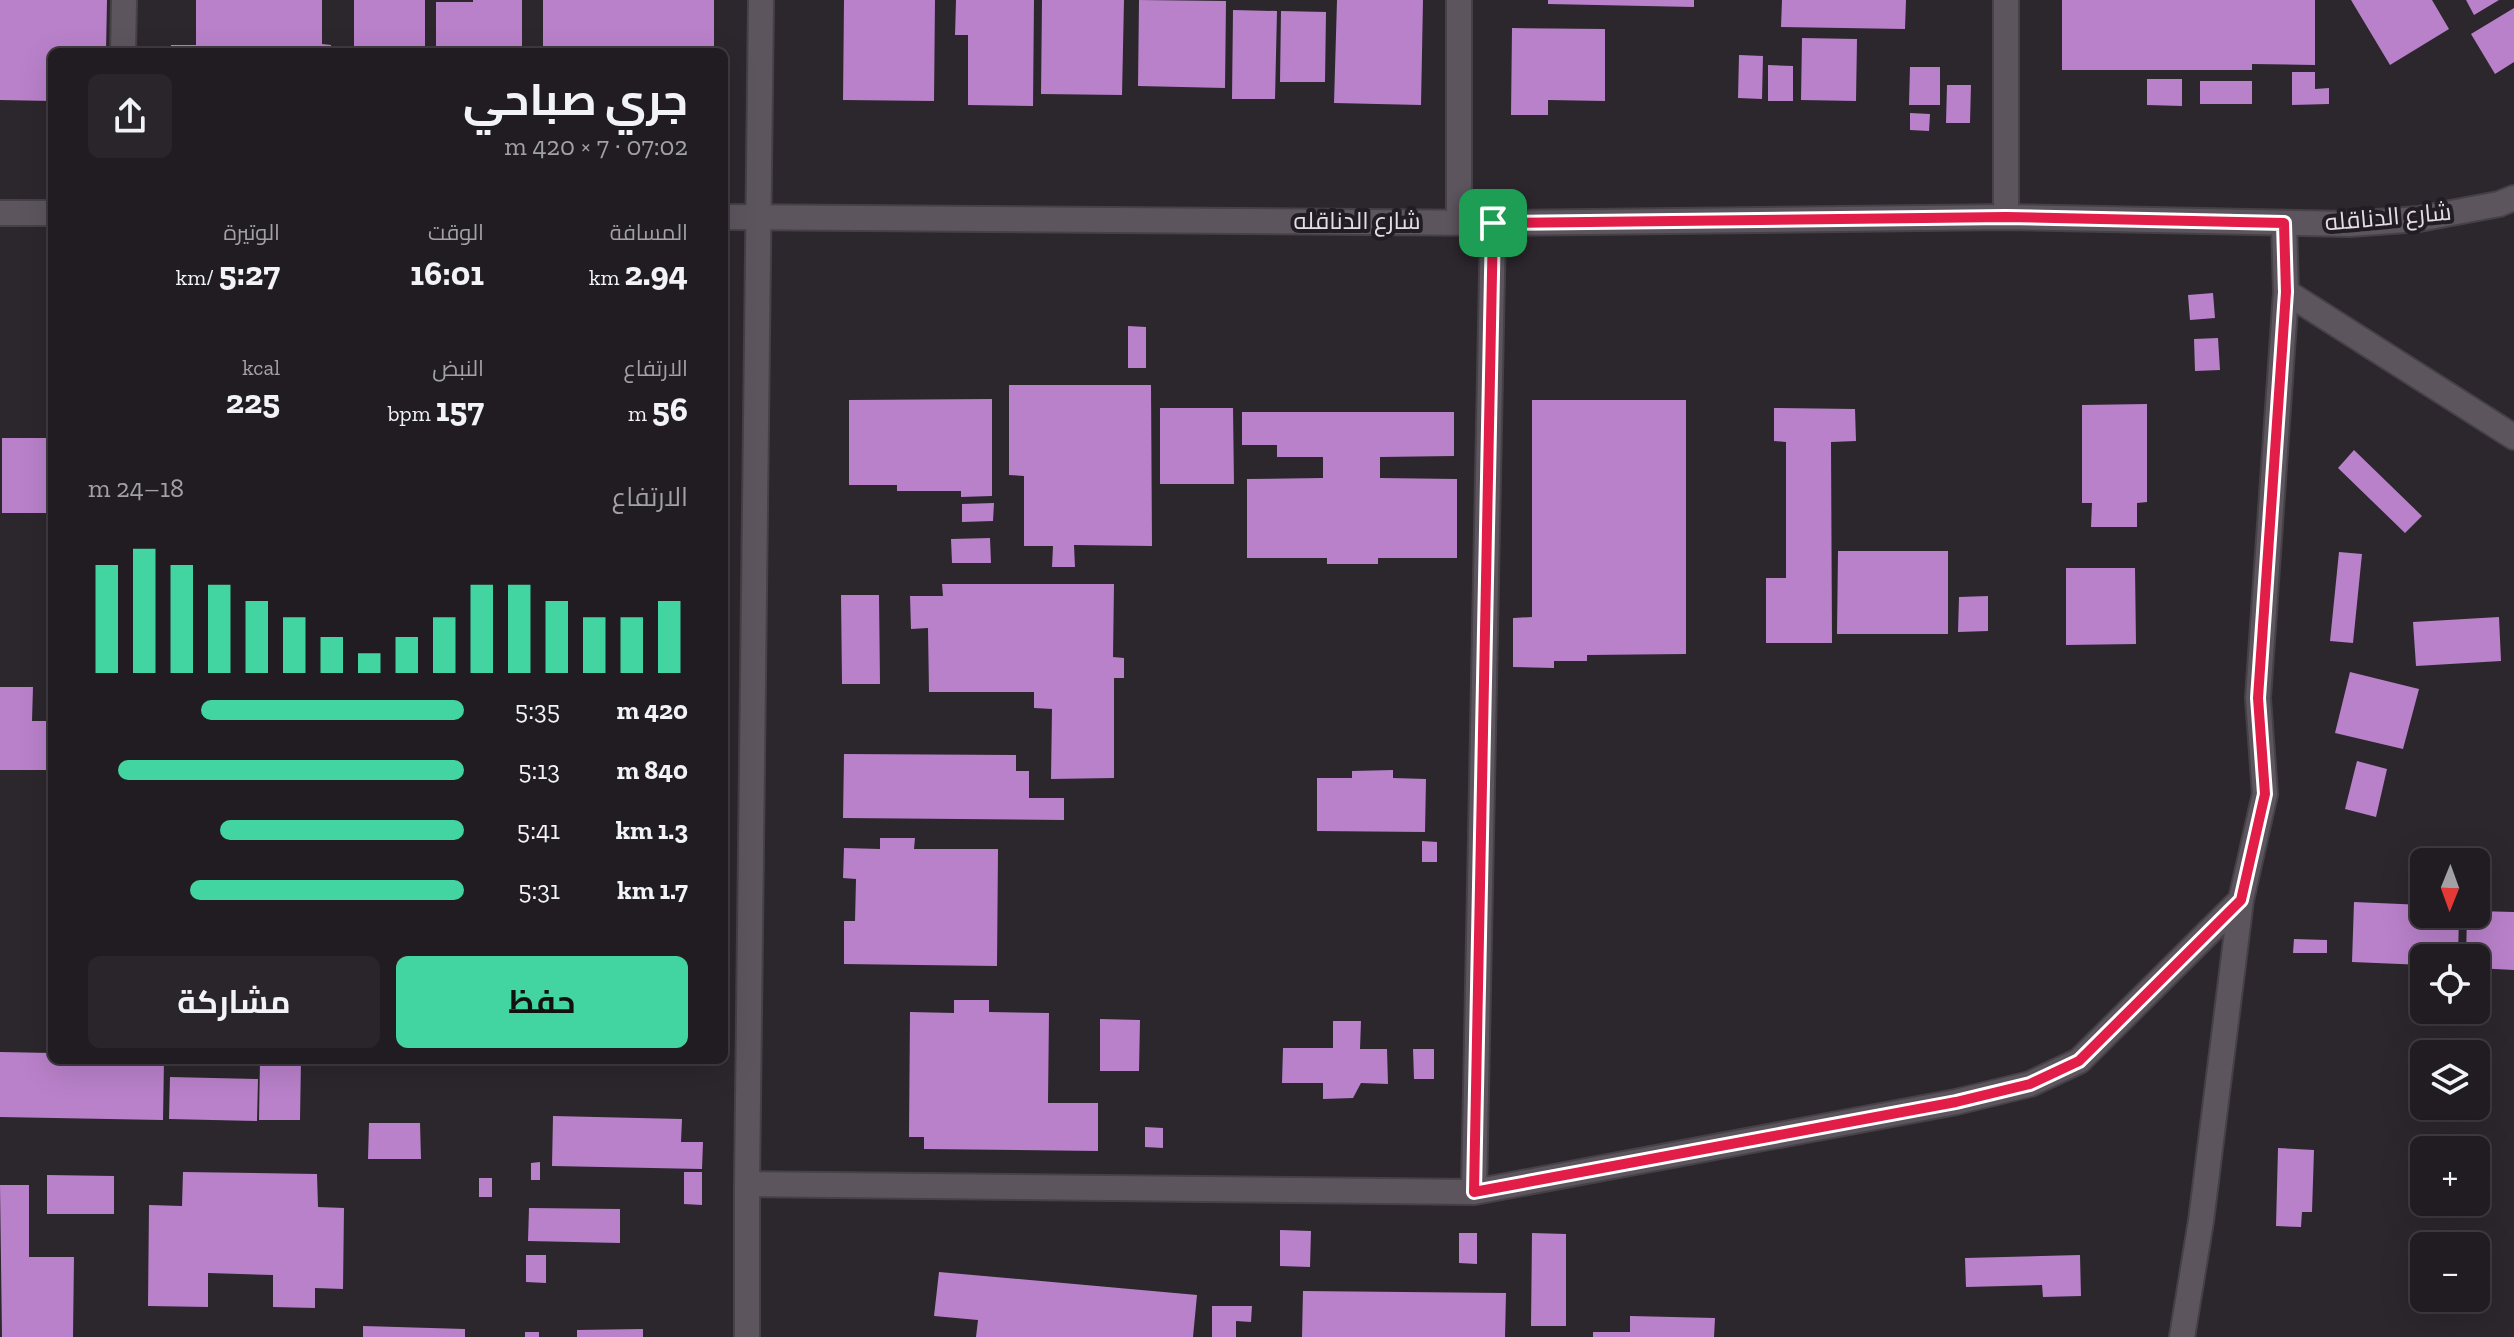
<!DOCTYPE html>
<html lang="ar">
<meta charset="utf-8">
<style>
body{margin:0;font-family:"Zilla Slab",Cairo,serif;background:#29252a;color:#f1f3f6;direction:rtl;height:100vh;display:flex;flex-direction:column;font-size:30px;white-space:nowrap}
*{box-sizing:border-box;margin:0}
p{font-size:26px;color:#a2a1a5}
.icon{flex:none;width:44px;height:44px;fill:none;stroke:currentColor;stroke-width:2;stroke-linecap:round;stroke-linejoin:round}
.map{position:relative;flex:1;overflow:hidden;direction:ltr}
.panel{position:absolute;left:48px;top:48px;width:680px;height:1016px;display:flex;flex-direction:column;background:#211c22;border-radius:12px;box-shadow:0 8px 32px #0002,0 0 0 2px #3e3a40;direction:rtl}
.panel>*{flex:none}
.needle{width:52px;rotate:181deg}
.controls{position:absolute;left:2410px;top:848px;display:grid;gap:16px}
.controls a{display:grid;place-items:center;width:80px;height:80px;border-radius:12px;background:#211c22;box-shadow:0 8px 32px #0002,0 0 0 2px #3e3a40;font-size:40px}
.pin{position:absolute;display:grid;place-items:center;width:68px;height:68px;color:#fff;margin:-34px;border-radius:16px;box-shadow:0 4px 12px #0006}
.round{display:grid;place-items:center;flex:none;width:84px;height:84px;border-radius:12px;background:#29252a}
.summary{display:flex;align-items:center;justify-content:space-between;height:136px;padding:0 40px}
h1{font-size:44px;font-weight:700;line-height:60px}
.metrics{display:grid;grid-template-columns:repeat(3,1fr);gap:12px;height:136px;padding:8px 40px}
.metrics div{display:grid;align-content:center}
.metrics b{font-size:34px;font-weight:700}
.metrics small{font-size:22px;font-weight:400}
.metrics p{font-size:22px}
.chart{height:224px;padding:16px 40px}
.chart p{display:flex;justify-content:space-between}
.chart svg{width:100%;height:144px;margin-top:8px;stroke:#42d4a1;stroke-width:6}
.primary-button{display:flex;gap:16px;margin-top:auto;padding:16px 40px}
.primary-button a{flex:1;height:92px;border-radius:12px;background:#42d4a1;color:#111;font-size:32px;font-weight:700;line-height:92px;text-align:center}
.primary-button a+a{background:#29252a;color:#f1f3f6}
ul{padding:0 40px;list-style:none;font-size:26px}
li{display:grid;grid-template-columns:128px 96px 1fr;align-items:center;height:60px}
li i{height:20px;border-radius:10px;background:#42d4a1}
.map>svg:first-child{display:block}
.building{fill:#b981ca}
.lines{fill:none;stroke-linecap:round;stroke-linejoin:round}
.street-casing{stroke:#454147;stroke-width:28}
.secondary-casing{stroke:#454147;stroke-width:28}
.street{stroke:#5c555e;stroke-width:24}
.secondary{stroke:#5c555e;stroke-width:24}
.route-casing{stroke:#fff;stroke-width:16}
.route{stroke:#e11d48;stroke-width:10}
.labels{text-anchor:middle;stroke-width:8;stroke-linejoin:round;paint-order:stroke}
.street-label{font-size:24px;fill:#e2dee3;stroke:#221c24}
</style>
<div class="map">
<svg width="2514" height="1337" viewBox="0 0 2514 1337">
<rect width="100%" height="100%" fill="#2c262d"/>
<path class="building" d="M 0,0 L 107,0 L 106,52 L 52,52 L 52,101 L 0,100 Z
M 196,0 L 322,0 L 322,44 L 331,45 L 331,52 L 171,52 L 171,45 L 196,45 Z
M 354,0 L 425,0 L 425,50 L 354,52 Z
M 473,0 L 522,0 L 522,52 L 436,52 L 436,2 L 473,2 Z
M 543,0 L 714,0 L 714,52 L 543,52 Z
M 844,0 L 935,0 L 934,101 L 843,100 Z
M 956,0 L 1034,0 L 1033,106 L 968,105 L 968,35 L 955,35 Z
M 1042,0 L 1124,0 L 1122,95 L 1041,94 Z
M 1139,0 L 1226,1 L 1225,88 L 1138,86 Z
M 1337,0 L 1423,0 L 1421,105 L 1334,103 Z
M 1548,0 L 1694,0 L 1694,7 L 1548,4 Z
M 1782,0 L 1906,0 L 1905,29 L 1781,27 Z
M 2062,0 L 2315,0 L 2315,65 L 2252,64 L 2252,70 L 2062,70 Z
M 2351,0 L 2432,0 L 2449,29 L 2390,65 Z
M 2466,0 L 2499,0 L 2474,15 Z
M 2514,8 L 2514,62 L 2495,74 L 2471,34 Z
M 1233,10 L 1277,11 L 1275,99 L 1232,99 Z
M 1281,11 L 1326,12 L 1325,82 L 1280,82 Z
M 1512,28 L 1605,29 L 1605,101 L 1548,100 L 1548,115 L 1511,115 Z
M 1802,38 L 1857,39 L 1856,101 L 1801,100 Z
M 1739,55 L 1763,56 L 1762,99 L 1738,98 Z
M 1768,65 L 1793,66 L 1793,101 L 1768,101 Z
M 1910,67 L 1940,67 L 1940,105 L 1909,105 Z
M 2292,72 L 2315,72 L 2315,89 L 2329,88 L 2329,104 L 2292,105 Z
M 2147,79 L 2182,79 L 2182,106 L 2147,105 Z
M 2200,81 L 2252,81 L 2252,104 L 2200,104 Z
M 1947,85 L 1971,85 L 1970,123 L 1946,123 Z
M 1910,113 L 1930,114 L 1929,131 L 1910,130 Z
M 2213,293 L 2215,318 L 2190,320 L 2188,295 Z
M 1128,326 L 1146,327 L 1146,368 L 1128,368 Z
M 2218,338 L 2220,370 L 2195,371 L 2194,339 Z
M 1009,385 L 1151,385 L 1152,546 L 1074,545 L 1075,567 L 1052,567 L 1053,546 L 1024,546 L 1024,476 L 1009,475 Z
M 992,399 L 992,496 L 961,497 L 961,491 L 897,491 L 897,485 L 849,485 L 849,400 Z
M 1532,400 L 1686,400 L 1686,654 L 1587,655 L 1587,661 L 1554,661 L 1554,668 L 1513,667 L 1513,618 L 1532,617 Z
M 2147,404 L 2147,502 L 2137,503 L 2137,527 L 2091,527 L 2092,503 L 2082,503 L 2082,405 Z
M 1160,408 L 1233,408 L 1234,484 L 1160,484 Z
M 1774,408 L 1855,409 L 1856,441 L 1831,442 L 1832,643 L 1766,643 L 1766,578 L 1786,578 L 1786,442 L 1774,441 Z
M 1242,412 L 1454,412 L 1454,456 L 1380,457 L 1380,478 L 1457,479 L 1457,558 L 1378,558 L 1378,564 L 1327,564 L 1327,558 L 1247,558 L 1247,479 L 1323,478 L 1323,457 L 1277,457 L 1277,445 L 1242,445 Z
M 2,438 L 52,438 L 52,513 L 2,513 Z
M 2354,450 L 2422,516 L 2405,533 L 2338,468 Z
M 994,503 L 993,521 L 962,522 L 962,504 Z
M 990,538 L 991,563 L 952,563 L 951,539 Z
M 1838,551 L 1948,551 L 1948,634 L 1837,634 Z
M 2339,552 L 2362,554 L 2353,643 L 2330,641 Z
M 2066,568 L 2135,568 L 2136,644 L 2066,645 Z
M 942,584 L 1114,584 L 1113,657 L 1124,658 L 1124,678 L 1114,678 L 1114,778 L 1051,779 L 1052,709 L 1034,708 L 1034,692 L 929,692 L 928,628 L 911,629 L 910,596 L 943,596 Z
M 841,595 L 879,595 L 880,684 L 842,684 Z
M 1988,596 L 1988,631 L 1958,632 L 1959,597 Z
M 2499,617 L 2501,661 L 2416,666 L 2413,622 Z
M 2350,672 L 2419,689 L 2403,749 L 2335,733 Z
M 0,687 L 33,687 L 32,721 L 52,721 L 52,770 L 0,770 Z
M 844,754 L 1016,755 L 1016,771 L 1029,771 L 1029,798 L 1064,798 L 1064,820 L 843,818 Z
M 2357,761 L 2387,769 L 2376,817 L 2345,809 Z
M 1393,770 L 1393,778 L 1426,779 L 1425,832 L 1317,831 L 1317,778 L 1352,778 L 1352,771 Z
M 880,838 L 915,838 L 914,849 L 998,849 L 997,966 L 844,964 L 844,921 L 855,921 L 856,879 L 843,878 L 844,848 L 880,849 Z
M 1422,841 L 1437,842 L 1437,862 L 1422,862 Z
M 2354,902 L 2424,905 L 2424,914 L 2459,914 L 2458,958 L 2424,958 L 2424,965 L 2352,962 Z
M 2476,911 L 2514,912 L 2514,970 L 2476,968 L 2476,958 L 2466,958 L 2467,914 L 2476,914 Z
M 2294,939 L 2327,940 L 2327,953 L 2293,953 Z
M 954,1000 L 989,1000 L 989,1012 L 1049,1013 L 1048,1103 L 1098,1103 L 1098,1151 L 924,1149 L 924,1137 L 909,1137 L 910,1012 L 954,1013 Z
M 1100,1019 L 1140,1020 L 1139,1071 L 1100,1071 Z
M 1333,1021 L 1361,1021 L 1360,1049 L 1387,1049 L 1388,1084 L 1361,1083 L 1353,1098 L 1323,1099 L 1323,1083 L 1282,1083 L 1283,1048 L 1333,1048 Z
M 1413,1049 L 1434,1049 L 1434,1079 L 1414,1079 Z
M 0,1052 L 52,1053 L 52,1060 L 164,1060 L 163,1120 L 0,1117 Z
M 260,1060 L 301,1060 L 300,1120 L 259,1120 Z
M 170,1077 L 258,1079 L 257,1121 L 169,1119 Z
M 553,1116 L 682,1119 L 681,1142 L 703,1142 L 702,1169 L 552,1166 Z
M 369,1123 L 420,1123 L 421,1159 L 368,1159 Z
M 1145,1127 L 1163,1128 L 1163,1148 L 1145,1147 Z
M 2278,1148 L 2314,1150 L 2312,1212 L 2302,1212 L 2301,1227 L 2276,1226 Z
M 540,1162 L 540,1180 L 531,1180 L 531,1163 Z
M 183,1172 L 317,1174 L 318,1207 L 344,1208 L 343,1289 L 315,1288 L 315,1308 L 273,1307 L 273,1275 L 208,1273 L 208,1307 L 148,1306 L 149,1205 L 182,1206 Z
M 684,1172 L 702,1172 L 702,1205 L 684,1204 Z
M 47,1175 L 114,1176 L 114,1214 L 47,1214 Z
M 479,1178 L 492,1178 L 492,1197 L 479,1197 Z
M 0,1185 L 29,1185 L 29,1257 L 74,1257 L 73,1337 L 2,1337 Z
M 529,1208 L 620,1209 L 620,1243 L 528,1241 Z
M 1280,1230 L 1311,1231 L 1310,1267 L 1280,1266 Z
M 1459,1233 L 1477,1233 L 1477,1264 L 1459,1263 Z
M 1532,1233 L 1566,1234 L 1566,1326 L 1531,1326 Z
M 526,1255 L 546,1255 L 546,1283 L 526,1282 Z
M 2080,1255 L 2081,1296 L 2043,1297 L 2042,1285 L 1966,1287 L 1965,1258 Z
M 939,1272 L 1197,1295 L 1193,1337 L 976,1337 L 978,1320 L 934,1316 Z
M 1303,1291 L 1506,1293 L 1505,1337 L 1302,1337 Z
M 1212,1306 L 1252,1306 L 1251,1322 L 1236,1321 L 1236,1337 L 1212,1337 Z
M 1630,1316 L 1715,1318 L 1714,1337 L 1593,1337 L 1593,1332 L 1630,1332 Z
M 363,1326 L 465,1329 L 465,1337 L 363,1337 Z
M 643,1329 L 643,1337 L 577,1337 L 577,1330 Z
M 525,1332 L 539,1332 L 539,1337 L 525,1337 Z"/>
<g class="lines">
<defs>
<path id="street" d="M 1459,0 L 1459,221
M 123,52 L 124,0
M 2006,217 L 2006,0
M 1493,223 L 1474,1192 L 1956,1102 L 2030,1084 L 2079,1061 L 2241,900
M 2286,292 L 2514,437
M 747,1184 L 1474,1192
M 747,1337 L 747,1184 L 761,0
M 2182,1337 L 2201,1221 L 2241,900 L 2265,794 L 2258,698 L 2286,292 L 2284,223"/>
<path id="secondary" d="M 0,213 L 52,213
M 724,217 L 1493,223 L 2006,217 L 2350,224 L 2419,219 L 2499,204 L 2514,198"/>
</defs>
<use href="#street" class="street-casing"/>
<use href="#secondary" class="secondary-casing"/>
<use href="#street" class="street"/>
<use href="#secondary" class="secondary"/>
</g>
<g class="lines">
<defs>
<path id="route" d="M 2006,217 L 2284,223 L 2286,292 L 2258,698 L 2265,794 L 2241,900 L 2079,1061 L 2030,1084 L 1956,1102 L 1474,1192 L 1493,223 Z"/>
</defs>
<use href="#route" class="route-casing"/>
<use href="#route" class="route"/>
</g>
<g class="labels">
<g class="street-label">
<text transform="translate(2388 217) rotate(-5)" y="8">شارع الدناقله</text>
<text x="1357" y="229">شارع الدناقله</text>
</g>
</g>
</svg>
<div class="controls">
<a><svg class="needle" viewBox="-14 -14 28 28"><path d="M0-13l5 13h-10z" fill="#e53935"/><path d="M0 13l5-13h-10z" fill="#a2a1a5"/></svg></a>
<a><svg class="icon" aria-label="locate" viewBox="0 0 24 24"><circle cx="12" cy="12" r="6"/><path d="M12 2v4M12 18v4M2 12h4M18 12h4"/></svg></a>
<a><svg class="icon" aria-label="layers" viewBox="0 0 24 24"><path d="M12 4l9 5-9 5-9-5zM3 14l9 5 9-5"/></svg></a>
<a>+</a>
<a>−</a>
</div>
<div class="pin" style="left:1493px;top:223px;background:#1e9e55"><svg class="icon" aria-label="arrive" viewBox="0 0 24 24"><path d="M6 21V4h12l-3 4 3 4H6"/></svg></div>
<section class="panel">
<div class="summary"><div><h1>جري صباحي</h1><p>07:02 · 7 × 420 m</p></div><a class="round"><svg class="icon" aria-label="share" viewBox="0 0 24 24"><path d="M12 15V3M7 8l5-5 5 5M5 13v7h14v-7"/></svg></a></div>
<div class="metrics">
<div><p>المسافة</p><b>2.94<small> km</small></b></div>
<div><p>الوقت</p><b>16:01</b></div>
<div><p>الوتيرة</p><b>5:27<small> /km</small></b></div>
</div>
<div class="metrics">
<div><p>الارتفاع</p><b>56<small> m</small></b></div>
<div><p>النبض</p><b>157<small> bpm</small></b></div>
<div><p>kcal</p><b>225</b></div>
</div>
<div class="chart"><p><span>الارتفاع</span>18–24 m</p>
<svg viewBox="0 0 160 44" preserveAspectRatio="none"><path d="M5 44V11M15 44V6M25 44V11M35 44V17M45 44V22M55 44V27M65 44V33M75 44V38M85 44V33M95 44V27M105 44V17M115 44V17M125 44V22M135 44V27M145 44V27M155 44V22"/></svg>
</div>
<ul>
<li><b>420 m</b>5:35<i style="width:70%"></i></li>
<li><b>840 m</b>5:13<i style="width:92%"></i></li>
<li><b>1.3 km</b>5:41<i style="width:65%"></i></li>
<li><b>1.7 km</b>5:31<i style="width:73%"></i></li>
</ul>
<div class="primary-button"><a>حفظ</a><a>مشاركة</a></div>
</section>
</div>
